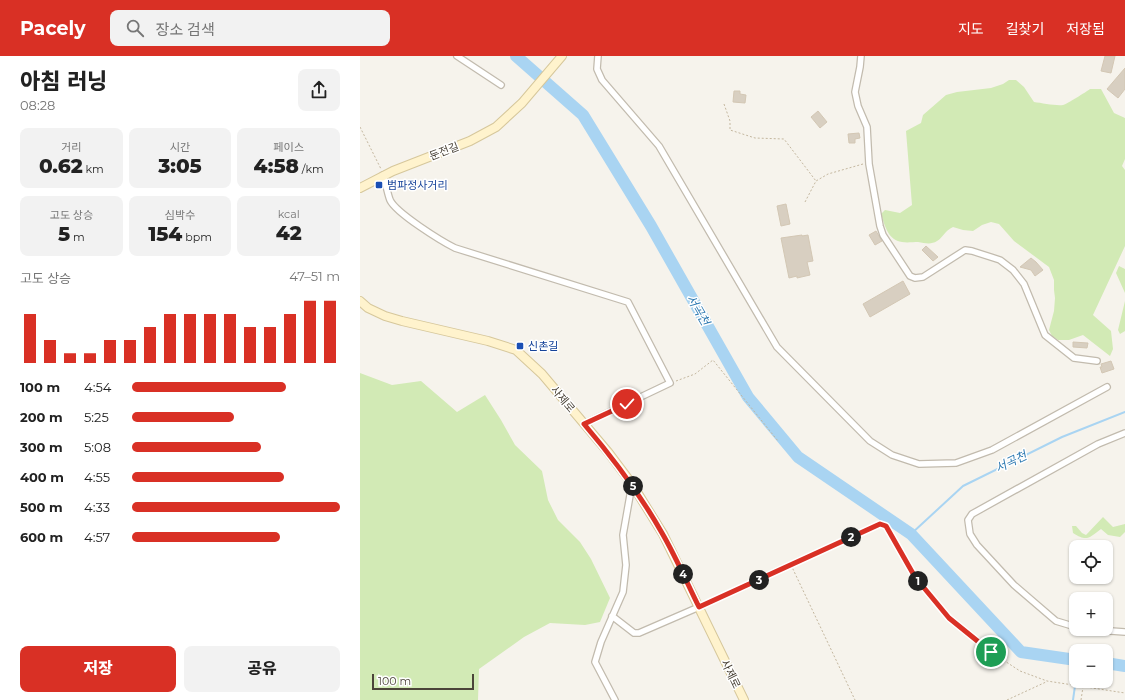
<!DOCTYPE html>
<html lang="ko">
<meta charset="utf-8">
<style>
body{margin:0;font-family:Montserrat,"Noto Sans KR",sans-serif;background:#f2f2f2;color:#222;height:100vh;display:flex;flex-direction:column;font-size:15px;white-space:nowrap}
*{box-sizing:border-box;margin:0}
p{font-size:13px;color:#767676}
.icon{flex:none;width:22px;height:22px;fill:none;stroke:currentColor;stroke-width:2;stroke-linecap:round;stroke-linejoin:round}
.map{position:relative;flex:1;overflow:hidden}
.drawer{display:flex;flex-direction:column;background:#fff;width:360px}
.drawer>*{flex:none}
.tools{position:absolute;left:709px;top:484px;display:grid;gap:8px}
.tools a{display:grid;place-items:center;width:44px;height:44px;border-radius:8px;background:#fff;box-shadow:0 1px 3px #0004;font-size:20px}
.scale{position:absolute;left:12px;bottom:10px;width:102px;box-sizing:border-box;padding-left:4px;border:2px solid #4b4439;border-top:0;font-size:11px;line-height:14px;white-space:nowrap;color:#4b4439;-webkit-text-stroke:3px #fff;paint-order:stroke}
.pin{position:absolute;display:grid;place-items:center;width:34px;height:34px;color:#fff;margin:-17px;border:2px solid #fff;border-radius:50%;box-shadow:0 1px 4px #0007}
.km{position:absolute;width:20px;height:20px;margin:-10px;border-radius:50%;background:#222;color:#fff;font-size:11px;line-height:20px;text-align:center}
.round{display:grid;place-items:center;flex:none;width:42px;height:42px;border-radius:8px;background:#f2f2f2}
.headline{display:flex;align-items:center;justify-content:space-between;height:68px;padding:0 20px}
h1{font-size:22px;font-weight:800;line-height:30px}
.metrics{display:grid;grid-template-columns:repeat(3,1fr);gap:6px;height:68px;padding:4px 20px}
.metrics div{display:grid;align-content:center;border-radius:8px;background:#f2f2f2;text-align:center}
.metrics b{font-size:20px;font-weight:800}
.metrics small{font-size:11px;font-weight:400}
.metrics p{font-size:11px}
.chart{height:112px;padding:8px 20px}
.chart p{display:flex;justify-content:space-between}
.chart svg{width:100%;height:72px;margin-top:4px;stroke:#d93025;stroke-width:6}
.action{display:flex;gap:8px;margin-top:auto;padding:8px 20px}
.action a{flex:1;height:46px;border-radius:8px;background:#d93025;color:#fff;font-size:16px;font-weight:800;line-height:46px;text-align:center}
.action a+a{background:#f2f2f2;color:#222}
ul{padding:0 20px;list-style:none;font-size:13px}
li{display:grid;grid-template-columns:64px 48px 1fr;align-items:center;height:30px}
li i{height:10px;border-radius:5px;background:#d93025}
header{display:flex;align-items:center;gap:24px;box-sizing:border-box;height:56px;padding:0 20px;background:#d93025;color:#fff}
header strong{font-size:19px}
nav{display:flex;gap:22px;margin-inline-start:auto;font-size:14px}
.search{width:280px;height:36px;background:#f2f2f2;display:flex;align-items:center;gap:10px;box-sizing:border-box;padding:0 14px;border-radius:8px;color:#767676;font-size:15px}
main{display:flex;flex:1;min-height:0}
.map>svg:first-child{display:block}
.green{fill:#d2eab5}
.lines{fill:none;stroke-linecap:round;stroke-linejoin:round}
.stream{stroke:#a9d4f2;stroke-width:2}
.river{stroke:#a9d4f2;stroke-width:12}
.building{fill:#d8cfc1;stroke:#d3c7b4}
.street-casing{stroke:#c2bbae;stroke-width:8}
.secondary-casing{stroke:#d6c79b;stroke-width:10}
.path{stroke:#c4b79f;stroke-width:1;stroke-dasharray:2 2;stroke-linecap:butt}
.street{stroke:#fff;stroke-width:5.5}
.secondary{stroke:#fff3cd;stroke-width:8}
.route-casing{stroke:#fff;stroke-width:8}
.route{stroke:#d93025;stroke-width:5}
.transit-dot{fill:#1a4fb4;stroke:#fff;stroke-width:1.5}
.labels{text-anchor:middle;stroke-width:3;stroke-linejoin:round;paint-order:stroke}
.street-label{font-size:11px;fill:#4b4439;stroke:#fff}
.transit-label{font-size:11px;fill:#164399;stroke:#fff;text-anchor:start}
.water-label{font-size:12px;font-style:italic;fill:#2e7ab2;stroke:#fff}
</style>
<header>
<strong>Pacely</strong>
<div class="search"><svg class="icon" aria-label="search" viewBox="0 0 24 24"><circle cx="10" cy="10" r="6"/><path d="M15 15l6 6"/></svg>장소 검색</div>
<nav><a>지도</a><a>길찾기</a><a>저장됨</a></nav>
</header>
<main>
<section class="drawer">
<div class="headline"><div><h1>아침 러닝</h1><p>08:28</p></div><a class="round"><svg class="icon" aria-label="share" viewBox="0 0 24 24"><path d="M12 15V3M7 8l5-5 5 5M5 13v7h14v-7"/></svg></a></div>
<div class="metrics">
<div><p>거리</p><b>0.62<small> km</small></b></div>
<div><p>시간</p><b>3:05</b></div>
<div><p>페이스</p><b>4:58<small> /km</small></b></div>
</div>
<div class="metrics">
<div><p>고도 상승</p><b>5<small> m</small></b></div>
<div><p>심박수</p><b>154<small> bpm</small></b></div>
<div><p>kcal</p><b>42</b></div>
</div>
<div class="chart"><p><span>고도 상승</span>47–51 m</p>
<svg viewBox="0 0 160 44" preserveAspectRatio="none"><path d="M5 44V14M15 44V30M25 44V38M35 44V38M45 44V30M55 44V30M65 44V22M75 44V14M85 44V14M95 44V14M105 44V14M115 44V22M125 44V22M135 44V14M145 44V6M155 44V6"/></svg>
</div>
<ul>
<li><b>100 m</b>4:54<i style="width:74%"></i></li>
<li><b>200 m</b>5:25<i style="width:49%"></i></li>
<li><b>300 m</b>5:08<i style="width:62%"></i></li>
<li><b>400 m</b>4:55<i style="width:73%"></i></li>
<li><b>500 m</b>4:33<i style="width:100%"></i></li>
<li><b>600 m</b>4:57<i style="width:71%"></i></li>
</ul>
<div class="action"><a>저장</a><a>공유</a></div>
</section>
<div class="map">
<svg width="765" height="644" viewBox="0 0 765 644">
<rect width="100%" height="100%" fill="#f6f3ec"/>
<path class="green" d="M 649,24 L 656,24 L 664,31 L 674,46 C 682,47 696,50 703,49 C 707,48 726,36 730,33 L 741,33 L 754,57 L 765,62 L 765,103 L 762,110 L 765,114 L 765,190 L 733,259 L 751,275 L 753,293 L 750,300 L 723,279 L 709,284 L 698,284 L 692,280 L 689,274 L 694,255 L 695,242 L 694,234 L 694,224 L 689,211 L 654,185 L 639,168 L 631,166 L 622,169 L 613,175 L 603,174 L 593,171 C 584,175 583,182 577,185 C 571,189 565,187 558,186 C 553,186 547,187 542,186 C 528,184 525,170 521,158 L 525,154 L 540,157 L 552,149 L 546,75 L 561,67 L 563,59 L 586,39 L 597,36 L 631,32 L 643,28 Z
M 759,210 L 765,213 L 765,237 L 756,217 Z
M 765,245 L 765,275 L 760,278 L 758,274 Z
M 0,317 L 32,329 L 61,325 L 97,356 L 125,339 L 141,364 L 155,389 L 182,415 L 188,444 L 198,464 L 220,486 L 231,503 L 250,542 L 240,566 L 225,569 L 190,567 L 164,581 L 119,613 L 118,644 L 0,644 Z
M 743,461 L 753,471 L 765,468 L 765,476 L 760,481 L 748,479 L 741,473 C 729,482 727,486 713,477 L 712,470 L 716,470 L 722,477 L 726,479 Z"/>
<g class="lines">
<path class="stream" d="M 551,478 L 603,430 L 702,381 L 765,356
M 713,644 L 716,623"/>
<path class="river" d="M 156,0 L 223,59 L 291,170 L 388,341 L 438,401 L 551,478 L 661,596 L 716,604
M 746,607 L 765,610"/>
</g>
<path class="building" d="M 745,0 L 755,0 L 751,17 L 741,15 Z
M 765,12 L 765,33 L 758,42 L 747,33 Z
M 374,35 L 380,35 L 380,38 L 386,39 L 385,47 L 373,46 Z
M 458,55 L 467,66 L 460,72 L 451,61 Z
M 499,77 L 500,82 L 495,83 L 495,87 L 489,87 L 488,78 Z
M 426,148 L 430,168 L 421,170 L 417,150 Z
M 516,175 L 522,185 L 515,189 L 509,179 Z
M 442,179 L 442,180 L 448,179 L 453,205 L 447,206 L 450,219 L 437,222 L 437,220 L 429,222 L 421,182 Z
M 566,190 L 578,201 L 573,205 L 562,194 Z
M 671,202 L 676,206 L 683,214 L 675,220 L 671,214 L 660,211 Z
M 543,225 L 550,238 L 510,261 L 503,248 Z
M 713,286 L 728,287 L 727,292 L 713,291 Z
M 751,305 L 754,313 L 742,317 L 740,311 L 742,311 L 741,308 Z"/>
<g class="lines">
<defs>
<path id="street" d="M 97,0 L 141,29
M 238,0 L 237,13 L 242,24 L 299,90 L 417,291 L 510,385 L 532,399 L 559,408 L 596,407 L 632,394 L 747,331
M 501,0 L 500,11 L 495,36 L 498,50 L 507,71 L 509,108 L 520,170 L 523,179 L 550,220 L 555,222 L 563,221 L 605,194 L 612,195 L 640,204 L 653,214 L 664,228 L 685,279 L 714,302 L 737,305
M 23,119 C 26,127 27,136 30,144 C 36,157 81,185 95,192 L 268,246 L 310,327 L 224,368
M 252,560 L 274,577 L 279,577 L 339,551
M 716,571 L 696,565 L 654,529 L 617,489 L 610,478 L 608,464 L 612,458 L 738,388 L 765,377
M 723,573 L 765,576
M 255,644 L 235,606 L 241,586 L 263,536 L 266,509 L 263,479 L 272,428"/>
<path id="secondary" d="M 0,132 L 33,115 L 110,85 L 136,71 L 162,47 L 202,0
M 0,245 L 8,252 L 25,260 L 42,265 L 128,285 L 156,294 L 182,318 L 248,396 L 272,428 L 303,478 L 384,644"/>
</defs>
<use href="#street" class="street-casing"/>
<use href="#secondary" class="secondary-casing"/>
<path class="path" d="M 364,48 L 370,65 L 370,74 L 395,82 L 424,83 L 456,125
M 0,71 L 21,113
M 445,146 L 456,125 L 468,118 L 503,108
M 316,325 L 335,318 L 353,304 L 418,385
M 431,509 L 495,644
M 345,549 L 519,468 L 526,470 L 555,521 L 589,562 L 631,596 L 660,615 L 687,625 L 765,637
M 647,644 L 686,626
M 721,644 L 723,631"/>
<use href="#street" class="street"/>
<use href="#secondary" class="secondary"/>
</g>
<g class="lines">
<defs>
<path id="route" d="M 267,348 L 224,368 C 253,402 280,438 302,477 C 316,501 327,527 339,551 L 520,468 L 526,470 L 555,521 L 589,562 L 631,596"/>
</defs>
<use href="#route" class="route-casing"/>
<use href="#route" class="route"/>
</g>
<g class="transit-dot">
<rect x="15" y="125" width="8" height="8" rx="2"/>
<rect x="156" y="286" width="8" height="8" rx="2"/>
</g>
<g class="labels">
<g class="street-label">
<text transform="translate(84 95) rotate(-21)" y="4">둔전길</text>
<text transform="translate(203 343) rotate(50)" y="4">사제로</text>
<text transform="translate(371 618) rotate(64)" y="4">사제로</text>
</g>
<g class="transit-label">
<text x="27" y="133">범파정사거리</text>
<text x="168" y="294">신촌길</text>
</g>
<g class="water-label">
<text transform="translate(338 254) rotate(60)" y="4">서곡천</text>
<text transform="translate(651 406) rotate(-26)" y="4">서곡천</text>
</g>
</g>
</svg>
<div class="tools">
<a><svg class="icon" aria-label="locate" viewBox="0 0 24 24"><circle cx="12" cy="12" r="6"/><path d="M12 2v4M12 18v4M2 12h4M18 12h4"/></svg></a>
<a>+</a>
<a>−</a>
</div>
<div class="scale">100 m</div>
<div class="pin" style="left:631px;top:596px;background:#1e9e55"><svg class="icon" aria-label="arrive" viewBox="0 0 24 24"><path d="M6 21V4h12l-3 4 3 4H6"/></svg></div>
<div class="pin" style="left:267px;top:348px;background:#d93025"><svg class="icon" aria-label="check" viewBox="0 0 24 24"><path d="M5 12l5 5 9-10"/></svg></div>
<b class="km" style="left:558px;top:525px">1</b>
<b class="km" style="left:491px;top:481px">2</b>
<b class="km" style="left:399px;top:524px">3</b>
<b class="km" style="left:323px;top:518px">4</b>
<b class="km" style="left:273px;top:430px">5</b>
</div>
</main>
